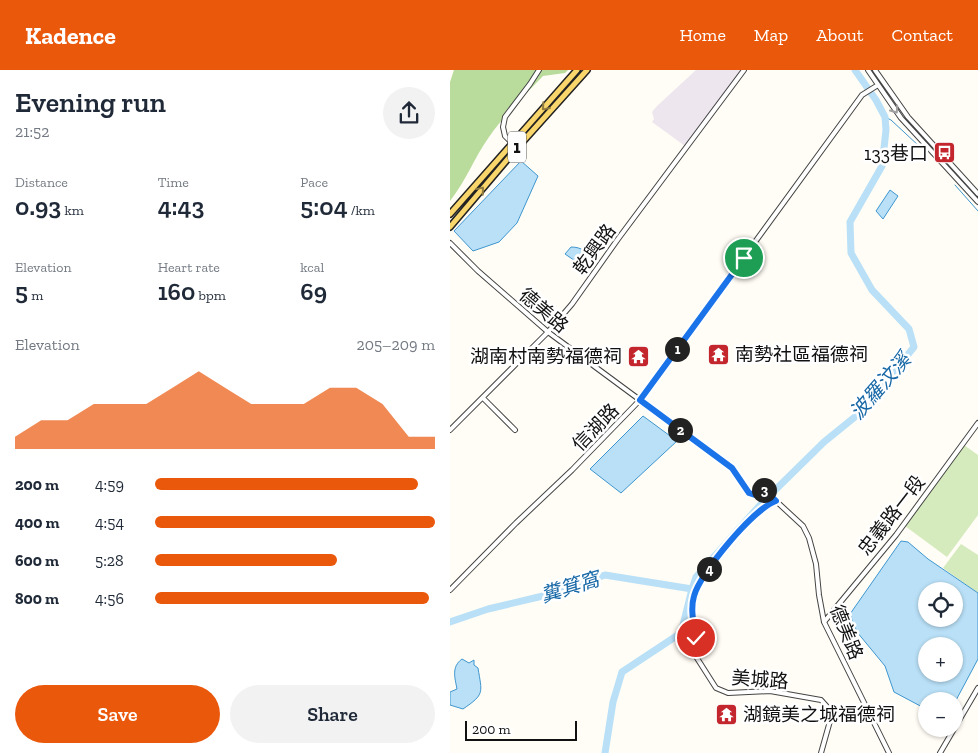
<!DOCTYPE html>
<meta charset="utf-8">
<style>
body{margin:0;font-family:"Zilla Slab","Noto Sans TC",serif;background:#f2f2f3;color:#1f2937;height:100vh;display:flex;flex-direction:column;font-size:19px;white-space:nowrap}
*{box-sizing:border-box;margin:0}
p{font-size:16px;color:#747a83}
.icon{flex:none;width:28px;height:28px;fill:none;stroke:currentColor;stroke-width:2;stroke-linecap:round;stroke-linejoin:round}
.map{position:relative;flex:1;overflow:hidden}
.panel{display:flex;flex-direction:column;background:#fff;width:450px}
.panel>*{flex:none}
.fabs{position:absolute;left:468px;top:512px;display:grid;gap:10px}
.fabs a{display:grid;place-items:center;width:45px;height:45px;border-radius:50%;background:#fff;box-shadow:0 1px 4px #0004;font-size:25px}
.scale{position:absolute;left:15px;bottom:12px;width:112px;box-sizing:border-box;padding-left:5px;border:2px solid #111;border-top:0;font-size:14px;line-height:18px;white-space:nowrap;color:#111;-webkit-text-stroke:4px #fff;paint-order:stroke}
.pin{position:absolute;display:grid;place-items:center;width:42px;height:42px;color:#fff;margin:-21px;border:2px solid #fff;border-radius:50%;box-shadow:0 1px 5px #0007}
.km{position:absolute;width:25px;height:25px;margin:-12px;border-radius:50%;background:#222;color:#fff;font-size:14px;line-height:25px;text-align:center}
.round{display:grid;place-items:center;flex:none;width:52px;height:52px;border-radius:26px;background:#f2f2f3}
.summary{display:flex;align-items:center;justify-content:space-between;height:85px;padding:0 15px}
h1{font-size:28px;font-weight:600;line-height:38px}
.stats{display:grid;grid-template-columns:repeat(3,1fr);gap:8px;height:85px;padding:5px 15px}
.stats div{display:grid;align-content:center}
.stats b{font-size:25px;font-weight:600}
.stats small{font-size:14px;font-weight:400}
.stats p{font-size:14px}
.chart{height:140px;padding:10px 15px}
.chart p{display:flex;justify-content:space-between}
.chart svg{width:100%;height:90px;margin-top:5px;fill:#ea580c;opacity:.7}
.primary-button{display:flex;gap:10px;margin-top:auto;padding:10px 15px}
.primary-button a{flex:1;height:58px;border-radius:30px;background:#ea580c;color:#fff;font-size:20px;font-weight:600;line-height:58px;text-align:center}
.primary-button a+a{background:#f2f2f3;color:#1f2937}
ul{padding:0 15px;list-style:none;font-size:16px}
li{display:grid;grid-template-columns:80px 60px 1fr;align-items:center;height:38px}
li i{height:12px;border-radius:6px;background:#ea580c}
header{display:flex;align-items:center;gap:30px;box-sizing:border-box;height:70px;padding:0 25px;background:#ea580c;color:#fff}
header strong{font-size:24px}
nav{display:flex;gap:28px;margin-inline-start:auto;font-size:18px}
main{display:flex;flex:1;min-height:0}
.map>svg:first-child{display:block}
.industrial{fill:#eee6ef}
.green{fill:#d5ebbd}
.forest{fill:#b9dc9c}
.water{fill:#b9e0f7;stroke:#3f96cf;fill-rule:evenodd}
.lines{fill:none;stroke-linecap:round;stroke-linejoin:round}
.stream{stroke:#3f96cf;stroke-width:1}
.river{stroke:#b9e0f7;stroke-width:7}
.minor-casing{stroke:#444;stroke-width:6}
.major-casing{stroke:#222;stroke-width:8}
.minor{stroke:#fff;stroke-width:4}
.major{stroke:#f9d66b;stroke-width:5}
.oneway{stroke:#917d42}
.oneway2{stroke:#a0a0a0}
.route-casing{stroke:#fff;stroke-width:10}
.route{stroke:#1a73e8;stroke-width:6}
.labels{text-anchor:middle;stroke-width:5;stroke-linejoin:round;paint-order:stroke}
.shield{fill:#fff;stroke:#585858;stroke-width:1}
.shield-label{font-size:18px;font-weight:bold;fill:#111}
.poi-label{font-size:19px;fill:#111;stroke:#fff;text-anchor:end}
.street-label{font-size:19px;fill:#111;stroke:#fff}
.water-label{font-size:20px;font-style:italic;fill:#1768a6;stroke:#fff}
</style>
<header>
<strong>Kadence</strong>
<nav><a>Home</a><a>Map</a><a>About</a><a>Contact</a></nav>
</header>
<main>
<section class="panel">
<div class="summary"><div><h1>Evening run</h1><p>21:52</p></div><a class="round"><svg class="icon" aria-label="share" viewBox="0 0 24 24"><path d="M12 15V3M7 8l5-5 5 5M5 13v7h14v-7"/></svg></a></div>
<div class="stats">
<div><p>Distance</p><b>0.93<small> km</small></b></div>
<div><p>Time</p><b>4:43</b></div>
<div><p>Pace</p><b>5:04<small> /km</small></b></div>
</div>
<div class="stats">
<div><p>Elevation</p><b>5<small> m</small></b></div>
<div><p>Heart rate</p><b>160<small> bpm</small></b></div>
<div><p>kcal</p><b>69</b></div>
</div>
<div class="chart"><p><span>Elevation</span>205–209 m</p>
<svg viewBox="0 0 160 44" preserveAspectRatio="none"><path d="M0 44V38L10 30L20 30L30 22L40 22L50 22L60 14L70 6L80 14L90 22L100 22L110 22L120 14L130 14L140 22L150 38L160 38V44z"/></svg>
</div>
<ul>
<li><b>200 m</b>4:59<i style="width:94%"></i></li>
<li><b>400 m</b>4:54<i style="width:100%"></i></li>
<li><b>600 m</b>5:28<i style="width:65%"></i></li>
<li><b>800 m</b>4:56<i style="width:98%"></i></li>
</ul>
<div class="primary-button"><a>Save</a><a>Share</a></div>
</section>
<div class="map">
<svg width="528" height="683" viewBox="0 0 528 683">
<rect width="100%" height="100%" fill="#fffdf5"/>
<path class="industrial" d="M 246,0 L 292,0 L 235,76 L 202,52 L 204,49 L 202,42 L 207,36 Z"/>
<path class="green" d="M 514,375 L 528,385 L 528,445 L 497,487 L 455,456 Z
M 511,474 L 528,485 L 528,523 L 493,498 Z"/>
<path class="forest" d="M 4,0 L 118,0 L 115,3 L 93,6 C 75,25 54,45 39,67 C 24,88 16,111 0,131 L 0,12 Z"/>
<path class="water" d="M 71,91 L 88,106 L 67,153 L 49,172 L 23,181 L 4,161 Z
M 440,120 L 448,126 L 433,149 L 426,141 Z
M 121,177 C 132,177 138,182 141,192 L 137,199 L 115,184 Z
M 193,346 L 227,371 L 171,423 L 140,399 Z
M 451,471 L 458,472 L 478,489 L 528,523 L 528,589 L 504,634 L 504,631 L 476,631 L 476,639 L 444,622 L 435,596 L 407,562 L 400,544 ZM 476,521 L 504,521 L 504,549 L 476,549 ZM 476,576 L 504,576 L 504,604 L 476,604 Z
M 12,589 L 19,593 L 24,590 L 24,595 L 28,598 C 32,623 35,624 13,639 L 0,635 L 0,622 L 7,619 C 5,608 1,597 12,589 Z"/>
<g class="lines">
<path class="stream" d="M 435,47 L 441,50 L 469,76
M 505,115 L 528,141"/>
<path class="river" d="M 0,552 L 38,539 L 97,525 L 155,505 L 242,519
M 155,683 L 163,632 L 172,602 L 231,563 L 242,519 L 246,507 L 311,434 L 374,372 L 411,342 L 464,277 L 459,259 L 422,220 L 401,183 L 400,152 L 432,96 L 436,60 L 435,47 L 426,30 L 405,0"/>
<defs>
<path id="minor" d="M 418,0 L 451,48 L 528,132
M 425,0 L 458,47 L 528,124
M 64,75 L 55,66 L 53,57 L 55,47 L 80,14 L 89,0
M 0,173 L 28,201 L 98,262 L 282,398 L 299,423 L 305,425 L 313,419 L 353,456 L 359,468 L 366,494 L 369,525 L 374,552 L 439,683
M 33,328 L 65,360
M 0,360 L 98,262 L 122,234 L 168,169 L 294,0
M 326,431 L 321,433 L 291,459 L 258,501 L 246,520 L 242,538 L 246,568 L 244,574 L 246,581 L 245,585 L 266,618 L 278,623 L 320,621 L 371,630 L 381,641 L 382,644 L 371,683
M 0,520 L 66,453 L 122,400 L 190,330 L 412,25 L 428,15
M 374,552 L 446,465 L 528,353
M 490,683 L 528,618"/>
<path id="major" d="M 0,144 L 127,0
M 0,157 L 67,78 L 137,0"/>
</defs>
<use href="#minor" class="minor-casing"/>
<use href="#major" class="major-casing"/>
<use href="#minor" class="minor"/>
<use href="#major" class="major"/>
</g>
<defs><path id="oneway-chevron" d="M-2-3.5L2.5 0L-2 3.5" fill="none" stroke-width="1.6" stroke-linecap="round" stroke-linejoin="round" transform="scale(1.25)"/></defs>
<g class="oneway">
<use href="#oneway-chevron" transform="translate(95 37) rotate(131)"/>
<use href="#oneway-chevron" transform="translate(31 120) rotate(-50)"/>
</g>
<use class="oneway2" href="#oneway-chevron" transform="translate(445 40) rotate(55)"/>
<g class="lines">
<defs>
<path id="route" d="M 246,568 C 244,554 240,540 244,526 C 250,503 304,438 326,431 L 313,419 L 305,425 L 299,423 L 282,398 L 190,330 L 294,188"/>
</defs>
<use href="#route" class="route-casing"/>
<use href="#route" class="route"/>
</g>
<defs>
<symbol id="bus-square" viewBox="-11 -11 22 22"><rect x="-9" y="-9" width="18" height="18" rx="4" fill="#c4262e" stroke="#fff"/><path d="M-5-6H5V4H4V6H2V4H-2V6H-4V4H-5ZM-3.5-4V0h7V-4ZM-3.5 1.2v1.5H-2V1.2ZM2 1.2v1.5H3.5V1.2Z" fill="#fff"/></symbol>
<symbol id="temple-square" viewBox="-11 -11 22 22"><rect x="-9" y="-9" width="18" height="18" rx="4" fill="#c4262e" stroke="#fff"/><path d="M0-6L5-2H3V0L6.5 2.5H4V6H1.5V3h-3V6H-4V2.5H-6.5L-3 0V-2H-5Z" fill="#fff"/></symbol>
</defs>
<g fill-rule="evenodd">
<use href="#bus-square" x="482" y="70" width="25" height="25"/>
<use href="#temple-square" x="256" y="272" width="25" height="25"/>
<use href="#temple-square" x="176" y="274" width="25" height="25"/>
<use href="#temple-square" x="264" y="632" width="25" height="25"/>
</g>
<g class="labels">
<rect class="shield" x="58" y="61.5" width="18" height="31" rx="4"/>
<g class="shield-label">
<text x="67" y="83">1</text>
</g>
<g class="poi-label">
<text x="478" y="90">133巷口</text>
<text x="285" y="291" text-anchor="start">南勢社區福德祠</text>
<text x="172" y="293">湖南村南勢福德祠</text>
<text x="293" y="651" text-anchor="start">湖鏡美之城福德祠</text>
</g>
<g class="street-label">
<text transform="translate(144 179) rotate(-54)" y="7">乾興路</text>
<text transform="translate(94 240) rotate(40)" y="7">德美路</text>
<text transform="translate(145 357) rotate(-46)" y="7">信湖路</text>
<text transform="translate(441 445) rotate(-52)" y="7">忠義路一段</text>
<text transform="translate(397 562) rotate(68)" y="7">德美路</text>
<text transform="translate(310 609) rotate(4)" y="7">美城路</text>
</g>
<g class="water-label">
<text transform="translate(430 316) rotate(-49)" y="7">波羅汶溪</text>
<text transform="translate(120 517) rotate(-17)" y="7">糞箕窩</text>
</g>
</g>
</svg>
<div class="fabs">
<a><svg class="icon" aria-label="locate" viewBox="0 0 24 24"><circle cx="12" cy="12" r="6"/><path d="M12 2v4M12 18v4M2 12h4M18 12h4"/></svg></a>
<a>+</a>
<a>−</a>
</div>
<div class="scale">200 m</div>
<div class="pin" style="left:294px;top:188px;background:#1e9e55"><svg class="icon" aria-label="arrive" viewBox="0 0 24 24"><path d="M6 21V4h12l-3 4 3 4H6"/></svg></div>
<div class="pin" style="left:246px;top:568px;background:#d93025"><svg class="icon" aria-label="check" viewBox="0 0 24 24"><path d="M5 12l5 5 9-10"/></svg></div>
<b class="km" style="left:227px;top:279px">1</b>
<b class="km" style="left:230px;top:360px">2</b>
<b class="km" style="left:314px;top:420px">3</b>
<b class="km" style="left:259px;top:499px">4</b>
</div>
</main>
